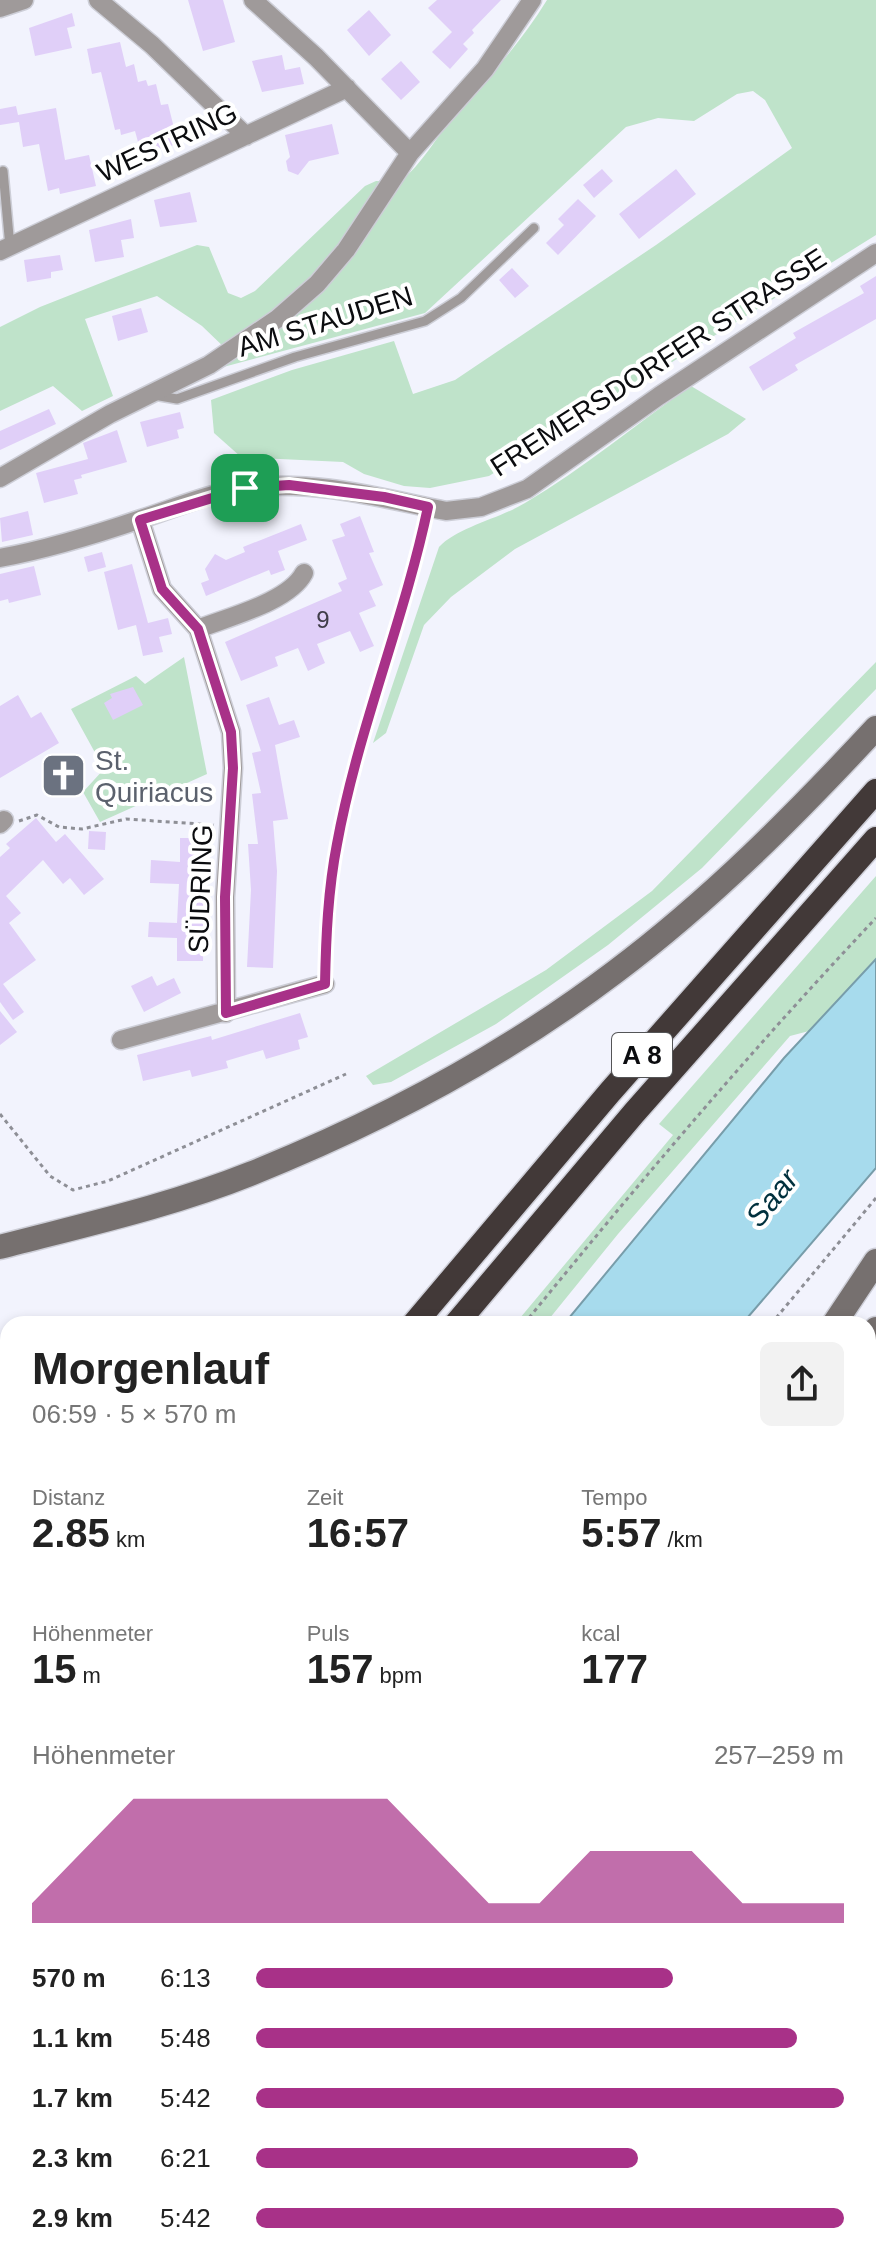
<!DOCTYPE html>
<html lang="de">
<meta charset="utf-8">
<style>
body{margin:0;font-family:Arial,sans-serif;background:#f2f2f2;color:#222;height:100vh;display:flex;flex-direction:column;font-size:30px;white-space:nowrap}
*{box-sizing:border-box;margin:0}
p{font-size:26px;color:#767676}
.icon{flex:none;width:44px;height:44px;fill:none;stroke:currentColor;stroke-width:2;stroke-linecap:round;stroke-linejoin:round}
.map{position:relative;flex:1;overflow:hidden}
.side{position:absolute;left:0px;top:1316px;width:876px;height:948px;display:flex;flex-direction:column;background:#fff;border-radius:24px 24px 0 0;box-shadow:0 4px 12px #0003}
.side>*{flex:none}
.pin{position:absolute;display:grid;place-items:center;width:68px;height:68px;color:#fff;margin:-34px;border-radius:16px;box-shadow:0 4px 12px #0006}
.round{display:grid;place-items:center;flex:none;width:84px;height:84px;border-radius:12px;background:#f2f2f2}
.headline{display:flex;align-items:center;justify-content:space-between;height:136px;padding:0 32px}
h1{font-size:44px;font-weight:700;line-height:60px}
.stats{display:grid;grid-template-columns:repeat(3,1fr);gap:12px;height:136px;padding:8px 32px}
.stats div{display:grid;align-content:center}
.stats b{font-size:40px;font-weight:700}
.stats small{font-size:22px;font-weight:400}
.stats p{font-size:22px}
.chart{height:224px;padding:16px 32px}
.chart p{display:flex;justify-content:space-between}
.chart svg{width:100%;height:144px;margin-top:8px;fill:#a83188;opacity:.7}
ul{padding:0 32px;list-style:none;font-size:26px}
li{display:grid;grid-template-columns:128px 96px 1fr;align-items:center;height:60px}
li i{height:20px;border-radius:10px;background:#a83188}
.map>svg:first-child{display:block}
.green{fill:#bfe3ca}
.water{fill:#a7dbed;stroke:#789daa;stroke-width:2}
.building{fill:#e0cff8}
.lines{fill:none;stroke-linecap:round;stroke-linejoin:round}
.lane-casing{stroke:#cdced7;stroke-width:12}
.street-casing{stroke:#cdced7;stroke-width:21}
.secondary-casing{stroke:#cdced7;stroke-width:27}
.highway-casing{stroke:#cdced7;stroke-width:27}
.path{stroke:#8e8f96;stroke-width:3;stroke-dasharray:4 4;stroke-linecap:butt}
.lane{stroke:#9f9a9a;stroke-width:9}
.street{stroke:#9f9a9a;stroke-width:18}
.secondary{stroke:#76706f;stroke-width:24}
.highway{stroke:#423938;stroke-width:24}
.rail{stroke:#77787e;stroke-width:5}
.route-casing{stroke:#fff;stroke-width:16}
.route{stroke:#a83188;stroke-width:10}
.labels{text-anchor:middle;stroke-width:8;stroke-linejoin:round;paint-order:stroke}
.number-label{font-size:24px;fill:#403d49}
.shield{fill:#fff;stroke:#545557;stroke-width:2}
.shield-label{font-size:26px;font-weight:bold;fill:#0b0c0f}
.street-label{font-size:28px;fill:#0b0c0f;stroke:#fff}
.worship-label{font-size:28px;fill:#5b616d;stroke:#fff;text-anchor:start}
.water-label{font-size:30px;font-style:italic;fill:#00303d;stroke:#fff}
</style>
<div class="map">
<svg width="876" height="2264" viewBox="0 0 876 2264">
<rect width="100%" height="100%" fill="#f2f3fd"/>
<path class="green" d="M 547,0 L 876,0 L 876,235 L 489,476 L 430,488 L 404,486 L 364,474 L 343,462 L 241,457 L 214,433 L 211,400 L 292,370 L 394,341 L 413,394 L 455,380 L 656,245 L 792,148 L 765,100 L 753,91 L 737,94 L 694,121 L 658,118 L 626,127 L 425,313 L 216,369 L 227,350 L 202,326 L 157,296 L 85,319 L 113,396 L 82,411 L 53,386 L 0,411 L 0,327 L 40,307 L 197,245 L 209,247 L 228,293 L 241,298 L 255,291 L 365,186 L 376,181 L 400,182 C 423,163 435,138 455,116 C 488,78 520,44 547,0 Z
M 691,386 L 746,419 L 728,434 L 515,549 L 451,597 L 424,625 L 386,733 L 373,743 L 439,547 C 458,527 499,519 525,503 C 583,469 636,424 691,386 Z
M 184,657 L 207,774 L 100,822 L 83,792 L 104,769 L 71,709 L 136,676 L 145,684 Z
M 876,662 L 876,689 L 702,868 L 608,945 L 496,1024 L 391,1082 L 373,1085 L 366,1076 L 546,970 L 652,891 Z
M 876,876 L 876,959 L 809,1031 L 790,1036 L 618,1234 L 545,1324 L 515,1324 L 673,1135 L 659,1124 Z"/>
<path class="water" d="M 876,959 L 876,1168 L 742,1324 L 564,1324 L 784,1058 Z
M 8,2024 L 8,2193 L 0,2203 L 0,2034 Z"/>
<path class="building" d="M 188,0 L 223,0 L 235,42 L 203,51 Z
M 437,0 L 501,0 L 472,30 L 474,33 L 463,44 L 468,49 L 450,69 L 432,52 L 452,32 L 428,8 Z
M 369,10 L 391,35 L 369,56 L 347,30 Z
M 72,13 L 75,26 L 67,28 L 72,48 L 35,56 L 29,28 Z
M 120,42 L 126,67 L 134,64 L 138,82 L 146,80 L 148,86 L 156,84 L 161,105 L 168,104 L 178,144 L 141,153 L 135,131 L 121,135 L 120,129 L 115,130 L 101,72 L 92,74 L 87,49 Z
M 282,55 L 285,70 L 300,67 L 304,84 L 262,92 L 252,61 Z
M 401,61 L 420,82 L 401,100 L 381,79 Z
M 16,106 L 18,115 L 56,108 L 65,160 L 89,155 L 96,186 L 60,194 L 59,188 L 48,191 L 39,144 L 23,147 L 19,122 L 0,125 L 0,109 Z
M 332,124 L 339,154 L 309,161 L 298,175 L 288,171 L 286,161 L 290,157 L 285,135 Z
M 602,169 L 613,181 L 594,198 L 583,185 Z
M 676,169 L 696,194 L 639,239 L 619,214 Z
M 190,192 L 197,222 L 160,227 L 154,200 Z
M 578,199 L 596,216 L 558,255 L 546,243 L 564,225 L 558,219 Z
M 131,219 L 134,238 L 121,240 L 124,257 L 95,262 L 89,230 Z
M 60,255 L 63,270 L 51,272 L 51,278 L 27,282 L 24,260 Z
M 512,268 L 529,286 L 515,298 L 499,280 Z
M 876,276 L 876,319 L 795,365 L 798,370 L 763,391 L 749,367 L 796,338 L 793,333 L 864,293 L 860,286 Z
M 141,308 L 148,332 L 118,341 L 112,316 Z
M 49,409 L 56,424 L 0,450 L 0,431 Z
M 180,412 L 184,428 L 177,430 L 179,438 L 147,447 L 140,422 Z
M 117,430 L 127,462 L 81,475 L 82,478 L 74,480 L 78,494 L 44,503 L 36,473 L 88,459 L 83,443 Z
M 28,511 L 33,535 L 2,542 L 0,518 Z
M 360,516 L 374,552 L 369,553 L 383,585 L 369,591 L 376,606 L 359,613 L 374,646 L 360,652 L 350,631 L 317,644 L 325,663 L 308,671 L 298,648 L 275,657 L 278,666 L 241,681 L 225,642 L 342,591 L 338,583 L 347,579 L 332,540 L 345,536 L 340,524 Z
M 301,524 L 307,540 L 278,551 L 285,570 L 271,575 L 269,570 L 206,596 L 201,583 L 209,580 L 205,569 L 215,554 L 226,560 L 245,552 L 243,547 Z
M 102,552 L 106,567 L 88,572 L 84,557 Z
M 132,564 L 148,623 L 168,618 L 172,634 L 159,637 L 163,652 L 143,656 L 136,625 L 118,630 L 104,572 Z
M 34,566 L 41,595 L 9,603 L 8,599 L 0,601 L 0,574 Z
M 133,687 L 143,705 L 113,720 L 104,703 L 112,698 L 110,694 Z
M 18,695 L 31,718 L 41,712 L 59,743 L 0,778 L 0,706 Z
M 269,697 L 279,725 L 294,720 L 300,737 L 275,745 L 288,819 L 273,821 L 277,871 L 273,968 L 247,967 L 251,890 L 248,844 L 258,844 L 252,794 L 261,793 L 252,753 L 261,751 L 246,705 Z
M 36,818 L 56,842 L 65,834 L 104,879 L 84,895 L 70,878 L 63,884 L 43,860 L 6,896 L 21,913 L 9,923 L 36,960 L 3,984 L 24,1012 L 13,1020 L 0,1002 L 0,857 L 10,848 L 6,844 Z
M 89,831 L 106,832 L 105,850 L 88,849 Z
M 180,838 L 206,838 L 203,961 L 177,961 L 177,938 L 148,937 L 149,922 L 177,923 L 179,884 L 150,883 L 151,860 L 180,862 Z
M 152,976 L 157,986 L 174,978 L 181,993 L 144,1012 L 131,986 Z
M 0,1011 L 17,1032 L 0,1045 Z
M 300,1013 L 308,1037 L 298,1040 L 300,1049 L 266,1059 L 263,1050 L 226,1061 L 228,1068 L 192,1077 L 190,1070 L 143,1081 L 137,1055 L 211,1036 L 212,1040 Z"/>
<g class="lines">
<defs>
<path id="lane" d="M 3,171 L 10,247
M 154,395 L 177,399 L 295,357 L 425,321 L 461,298 L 534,228
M 325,984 C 326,937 328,890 337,844 C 358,729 404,621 428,507
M 0,1779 L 8,1774"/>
<path id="street" d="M 98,0 L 152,45 L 246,136
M 253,0 L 316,57 L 410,153
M 0,8 L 24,0
M 0,251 L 347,88
M 0,478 L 110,414 L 209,365 L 277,319 L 317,284 L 346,250 L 410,153 L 485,69 L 532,0
M 140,520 L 162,589 L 198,629 L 231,732 L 233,768 L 225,897 L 226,1013
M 0,558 C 49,549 94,535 141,519 C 175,508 210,493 246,488 C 314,479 380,498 446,511 L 481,507 L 527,489 L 659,396 L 876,253
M 198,629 C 228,617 289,602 304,573
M 0,824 L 4,820
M 121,1040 L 325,984"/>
<path id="secondary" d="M 0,1247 C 84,1225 170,1206 250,1174 C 380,1122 504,1056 615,972 C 711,900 795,815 876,728
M 834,1324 L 876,1261
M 868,1341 L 876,1329
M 868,1395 L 876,1386
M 241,2264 L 247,2256"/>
<path id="highway" d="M 414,1324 L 610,1092 L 876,791
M 456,1324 L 634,1113 L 876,839
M 0,1828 L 8,1818
M 0,1879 L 8,1869"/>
</defs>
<use href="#lane" class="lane-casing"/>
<use href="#street" class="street-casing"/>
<use href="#secondary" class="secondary-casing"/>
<use href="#highway" class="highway-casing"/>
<path class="path" d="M 19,821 L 37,815 L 59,827 L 82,829 L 126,819 L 214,825
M 0,1114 L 50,1176 L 73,1190 L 108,1181 L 346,1074
M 524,1324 C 637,1185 753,1048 876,918
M 771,1324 L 876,1198
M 0,1747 L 8,1741
M 0,1960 L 8,1951
M 0,2263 L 8,2253"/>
<use href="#lane" class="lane"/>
<use href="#street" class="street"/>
<use href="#secondary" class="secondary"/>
<use href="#highway" class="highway"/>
<path class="rail" d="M 868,1461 L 876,1449
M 868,1478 L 876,1467
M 310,2264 L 316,2256"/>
</g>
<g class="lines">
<defs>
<path id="route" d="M 289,485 L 384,497 L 428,507 C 404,621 358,729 337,844 C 328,890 326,937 325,984 L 226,1013 L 225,897 L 233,768 L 231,732 L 198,629 L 162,589 L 140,520 L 245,488 Z"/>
</defs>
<use href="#route" class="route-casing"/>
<use href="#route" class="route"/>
</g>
<defs>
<symbol id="church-square" viewBox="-11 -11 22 22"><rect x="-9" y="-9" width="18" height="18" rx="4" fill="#6b7280" stroke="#fff"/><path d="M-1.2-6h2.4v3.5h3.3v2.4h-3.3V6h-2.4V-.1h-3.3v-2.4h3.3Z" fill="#fff"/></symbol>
</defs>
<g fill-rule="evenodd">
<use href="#church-square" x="38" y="750" width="51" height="51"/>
</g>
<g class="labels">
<g class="number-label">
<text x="323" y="628">9</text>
</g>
<rect class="shield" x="612" y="1033" width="60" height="44" rx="6"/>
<g class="shield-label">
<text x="642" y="1064">A 8</text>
</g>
<g class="street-label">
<text transform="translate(167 142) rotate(-25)" y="10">WESTRING</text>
<text transform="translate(325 321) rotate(-17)" y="10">AM STAUDEN</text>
<text transform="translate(658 362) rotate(-33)" y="10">FREMERSDORFER STRASSE</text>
<text transform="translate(200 889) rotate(-88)" y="10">SÜDRING</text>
</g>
<g class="worship-label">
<text x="95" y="770">St.<tspan x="95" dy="32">Quiriacus</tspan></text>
</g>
<g class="water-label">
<text transform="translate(772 1198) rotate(-51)" y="10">Saar</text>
</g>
</g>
</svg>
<div class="pin" style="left:245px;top:488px;background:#1e9e55"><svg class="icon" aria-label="arrive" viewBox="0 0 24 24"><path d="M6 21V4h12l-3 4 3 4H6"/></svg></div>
<section class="side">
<div class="headline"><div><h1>Morgenlauf</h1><p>06:59 · 5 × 570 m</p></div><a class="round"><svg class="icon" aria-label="share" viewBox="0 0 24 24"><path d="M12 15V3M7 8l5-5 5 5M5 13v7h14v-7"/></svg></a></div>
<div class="stats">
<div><p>Distanz</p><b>2.85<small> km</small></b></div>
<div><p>Zeit</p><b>16:57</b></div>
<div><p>Tempo</p><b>5:57<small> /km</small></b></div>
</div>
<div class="stats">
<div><p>Höhenmeter</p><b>15<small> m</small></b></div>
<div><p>Puls</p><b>157<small> bpm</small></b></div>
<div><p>kcal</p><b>177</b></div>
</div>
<div class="chart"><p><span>Höhenmeter</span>257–259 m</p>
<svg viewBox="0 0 160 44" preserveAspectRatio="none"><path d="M0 44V38L10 22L20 6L30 6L40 6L50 6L60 6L70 6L80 22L90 38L100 38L110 22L120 22L130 22L140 38L150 38L160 38V44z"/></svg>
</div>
<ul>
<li><b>570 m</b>6:13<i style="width:71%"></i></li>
<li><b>1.1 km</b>5:48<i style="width:92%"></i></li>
<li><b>1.7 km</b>5:42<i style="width:100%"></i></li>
<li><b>2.3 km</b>6:21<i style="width:65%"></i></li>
<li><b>2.9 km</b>5:42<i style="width:100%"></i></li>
</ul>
</section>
</div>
